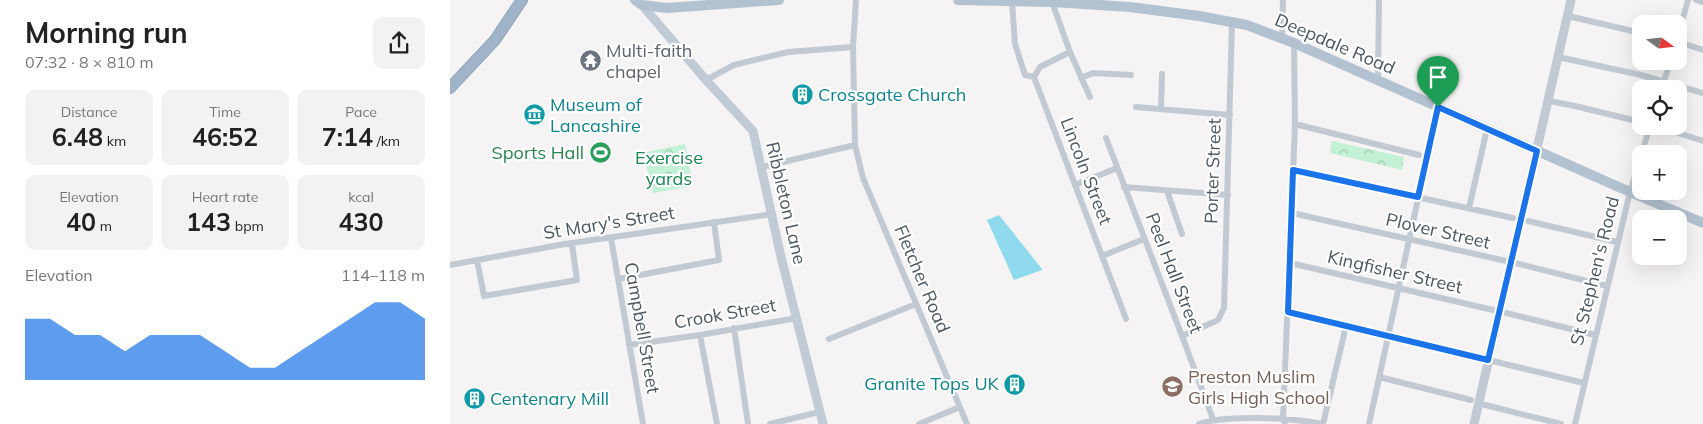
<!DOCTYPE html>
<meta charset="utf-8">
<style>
body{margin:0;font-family:Mulish,sans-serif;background:#f2f2f2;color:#222;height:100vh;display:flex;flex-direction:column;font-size:19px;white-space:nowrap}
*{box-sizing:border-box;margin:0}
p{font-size:16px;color:#767676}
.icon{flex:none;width:28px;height:28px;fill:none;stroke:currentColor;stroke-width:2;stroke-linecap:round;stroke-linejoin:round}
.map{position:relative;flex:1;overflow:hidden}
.sheet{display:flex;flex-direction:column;background:#fff;width:450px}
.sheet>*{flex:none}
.needle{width:32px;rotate:105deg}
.tools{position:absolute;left:1182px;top:15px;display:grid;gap:10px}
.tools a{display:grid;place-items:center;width:55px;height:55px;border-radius:10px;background:#fff;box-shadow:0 5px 20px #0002;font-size:25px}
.pin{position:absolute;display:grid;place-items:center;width:42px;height:42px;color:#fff;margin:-51px -21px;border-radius:50% 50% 50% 0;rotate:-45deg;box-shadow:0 0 5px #0007}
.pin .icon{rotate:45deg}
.round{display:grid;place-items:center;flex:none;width:52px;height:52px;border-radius:10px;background:#f2f2f2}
.head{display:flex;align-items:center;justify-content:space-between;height:85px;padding:0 25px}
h1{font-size:28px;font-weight:700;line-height:38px}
.figures{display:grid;grid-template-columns:repeat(3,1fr);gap:8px;height:85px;padding:5px 25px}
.figures div{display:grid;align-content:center;border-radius:10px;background:#f2f2f2;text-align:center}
.figures b{font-size:25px;font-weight:700}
.figures small{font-size:14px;font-weight:400}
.figures p{font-size:14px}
.chart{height:140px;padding:10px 25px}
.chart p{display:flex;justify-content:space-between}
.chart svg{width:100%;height:90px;margin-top:5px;fill:#1a73e8;opacity:.7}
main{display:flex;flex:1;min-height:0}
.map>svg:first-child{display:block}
.park{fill:url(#park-crowns)}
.water{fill:#90daee}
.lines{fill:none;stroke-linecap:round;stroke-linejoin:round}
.trunk-casing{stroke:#7690ad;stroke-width:12}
.minor{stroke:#c1cad2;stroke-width:6}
.tertiary{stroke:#c1cad2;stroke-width:9}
.secondary{stroke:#c1cbd6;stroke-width:9}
.primary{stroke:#b3c2d1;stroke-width:10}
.trunk{stroke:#9fb4c9;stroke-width:11}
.route-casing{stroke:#fff;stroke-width:10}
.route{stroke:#1a73e8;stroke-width:6}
.labels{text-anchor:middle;stroke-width:4.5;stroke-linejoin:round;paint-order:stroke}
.street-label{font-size:18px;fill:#4a5661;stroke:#fff}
.worship-label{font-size:18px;fill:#5b616d;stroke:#fff;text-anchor:start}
.culture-label{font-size:18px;fill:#0d838f;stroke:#fff;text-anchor:start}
.leisure-label{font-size:18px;fill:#27864d;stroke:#fff;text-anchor:end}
.park-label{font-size:18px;fill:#17864f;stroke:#fff}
.education-label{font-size:18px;fill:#785e54;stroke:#fff;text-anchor:start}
</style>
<main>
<section class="sheet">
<div class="head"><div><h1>Morning run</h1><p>07:32 · 8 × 810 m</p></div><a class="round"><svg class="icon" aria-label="share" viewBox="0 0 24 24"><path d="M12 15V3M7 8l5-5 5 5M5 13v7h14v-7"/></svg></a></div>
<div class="figures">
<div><p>Distance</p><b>6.48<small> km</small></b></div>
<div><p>Time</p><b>46:52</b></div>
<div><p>Pace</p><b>7:14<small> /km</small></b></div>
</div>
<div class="figures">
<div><p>Elevation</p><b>40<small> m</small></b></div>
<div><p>Heart rate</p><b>143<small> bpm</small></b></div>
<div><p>kcal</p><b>430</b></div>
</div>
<div class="chart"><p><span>Elevation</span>114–118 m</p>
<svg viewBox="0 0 160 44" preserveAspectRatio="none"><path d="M0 44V14L10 14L20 22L30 22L40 30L50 22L60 22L70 22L80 30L90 38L100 38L110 30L120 22L130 14L140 6L150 6L160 14V44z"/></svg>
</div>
</section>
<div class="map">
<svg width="1253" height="424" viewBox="0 0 1253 424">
<defs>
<pattern id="park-crowns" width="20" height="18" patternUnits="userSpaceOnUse" patternTransform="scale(1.25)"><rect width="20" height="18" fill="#c3f1d5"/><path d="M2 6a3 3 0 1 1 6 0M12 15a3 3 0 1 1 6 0" fill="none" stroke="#a0c6b0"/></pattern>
</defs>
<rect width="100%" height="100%" fill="#f5f3f3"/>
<path class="park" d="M 882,141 L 954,157 L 952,170 L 880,153 Z
M 235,144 L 243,186 L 203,193 L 194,156 L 197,152 Z"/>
<path class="water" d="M 549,215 L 592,269 L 592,270 L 564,280 L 537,220 Z"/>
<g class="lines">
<defs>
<path id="trunk" d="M 0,88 L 45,40 L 72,0"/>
</defs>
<use href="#trunk" class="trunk-casing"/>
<path class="minor" d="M 406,0 L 403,47 L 405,145 L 413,178 L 517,424
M 1246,0 L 1253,2
M 562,2 L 565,44 L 575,75 L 584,77
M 602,2 L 620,52 L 640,97
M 1118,16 L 1191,33
M 1229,32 L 1238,0
M 832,38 L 833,0
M 1229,42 L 1253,50
M 620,52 L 590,67 L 584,77 L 676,319
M 1108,57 L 1191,75 L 1253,93
M 631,78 L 643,73 L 681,75
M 256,80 L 284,65 L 338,52 L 403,47
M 928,80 L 929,0
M 1211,89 L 1218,69
M 1099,101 L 1125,106 L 1191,122
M 686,107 L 780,115
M 711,108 L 712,74
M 845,124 L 969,155
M 1206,126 L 1253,141
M 656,138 L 732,336 L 763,419
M 312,167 L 405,145
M 843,170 L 1063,218
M 625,185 L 667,168
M 674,187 L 778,195
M 717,191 L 732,234
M 1019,208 L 1037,129
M 842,213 L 1061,262 L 1157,286
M 1078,221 L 1167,242
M 161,238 L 193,424
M 652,256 L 694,239
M 27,260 L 34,296 L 127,280 L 122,244
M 840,263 L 1043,310
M 0,265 L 115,244 L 322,214
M 169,279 L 269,260 L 264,222
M 838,312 L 1134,383
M 1056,313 L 1145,335
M 284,328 L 298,424
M 250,335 L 267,424
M 732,336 L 768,320 L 774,308 L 782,22
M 379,339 L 466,304
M 179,345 L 250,335 L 347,318
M 929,377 L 1021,400
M 1035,405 L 1111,424
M 320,424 L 369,412
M 469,424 L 510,407
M 749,424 C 777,414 842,418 873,424
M 835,424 L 833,419 L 845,124 L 844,43
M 873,424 L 896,326
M 919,424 L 988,107
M 1125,424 L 1180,192 L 1200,126"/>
<path class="tertiary" d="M 1024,424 L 1121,0"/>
<path class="secondary" d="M 192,5 L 256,80 L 303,131 L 331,257 L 373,424"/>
<path class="primary" d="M 185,0 L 192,5 L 217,8 L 329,0
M 508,0 L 602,2 L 680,7 L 749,16 L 797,25 L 844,43 L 1180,192 L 1253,223"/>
<use href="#trunk" class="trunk"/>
</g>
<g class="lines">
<defs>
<path id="route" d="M 988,107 L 1087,151 L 1038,360 L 838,312 L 843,170 L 968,197 Z"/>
</defs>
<use href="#route" class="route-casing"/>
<use href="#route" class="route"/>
</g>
<defs>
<symbol id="temple-disc" viewBox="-11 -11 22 22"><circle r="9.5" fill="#6b7280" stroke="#fff"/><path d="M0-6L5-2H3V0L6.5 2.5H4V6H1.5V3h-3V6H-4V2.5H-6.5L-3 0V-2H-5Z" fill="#fff"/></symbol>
<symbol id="building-disc" viewBox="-11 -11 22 22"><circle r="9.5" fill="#0f9aa8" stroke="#fff"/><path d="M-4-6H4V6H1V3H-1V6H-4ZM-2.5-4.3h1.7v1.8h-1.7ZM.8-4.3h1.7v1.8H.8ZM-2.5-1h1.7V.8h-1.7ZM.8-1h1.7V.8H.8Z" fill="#fff"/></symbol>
<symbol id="museum-disc" viewBox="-11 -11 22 22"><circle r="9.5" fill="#0f9aa8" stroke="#fff"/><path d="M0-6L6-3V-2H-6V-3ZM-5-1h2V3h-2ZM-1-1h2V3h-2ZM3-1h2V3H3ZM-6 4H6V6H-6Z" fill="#fff"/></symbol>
<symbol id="stadium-disc" viewBox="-11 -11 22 22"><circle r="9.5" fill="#2e9e5b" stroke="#fff"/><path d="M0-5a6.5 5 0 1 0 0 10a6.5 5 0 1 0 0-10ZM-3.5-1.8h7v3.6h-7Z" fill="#fff"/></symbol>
<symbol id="school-disc" viewBox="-11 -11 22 22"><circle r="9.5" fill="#8d6e63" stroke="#fff"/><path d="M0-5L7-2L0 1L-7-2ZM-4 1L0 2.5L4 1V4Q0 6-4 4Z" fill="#fff"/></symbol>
</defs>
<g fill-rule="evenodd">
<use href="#temple-disc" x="128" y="48" width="25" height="25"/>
<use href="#building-disc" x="340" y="82" width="25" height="25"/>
<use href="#museum-disc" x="72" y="102" width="25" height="25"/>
<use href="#stadium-disc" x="138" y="140" width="25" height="25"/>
<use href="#building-disc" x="552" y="372" width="25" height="25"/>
<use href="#school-disc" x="710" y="374" width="25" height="25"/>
<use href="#building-disc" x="12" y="386" width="25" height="25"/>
</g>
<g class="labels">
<g class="street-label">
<text transform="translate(885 44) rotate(23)" y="6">Deepdale Road</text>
<text transform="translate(636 171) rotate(69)" y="6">Lincoln Street</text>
<text transform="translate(763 171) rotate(-88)" y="6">Porter Street</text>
<text transform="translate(336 203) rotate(77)" y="6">Ribbleton Lane</text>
<text transform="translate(159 223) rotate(-9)" y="6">St Mary's Street</text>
<text transform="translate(988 231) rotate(13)" y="6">Plover Street</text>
<text transform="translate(1145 271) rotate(-76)" y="6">St Stephen's Road</text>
<text transform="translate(945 272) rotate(13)" y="6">Kingfisher Street</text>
<text transform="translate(724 273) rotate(69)" y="6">Peel Hall Street</text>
<text transform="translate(472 279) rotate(67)" y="6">Fletcher Road</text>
<text transform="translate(275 314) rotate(-10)" y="6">Crook Street</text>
<text transform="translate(192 328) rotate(80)" y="6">Campbell Street</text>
</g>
<g class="worship-label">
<text x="156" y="57">Multi-faith<tspan x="156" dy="21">chapel</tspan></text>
</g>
<g class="culture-label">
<text x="368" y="101">Crossgate Church</text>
<text x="100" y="111">Museum of<tspan x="100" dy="21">Lancashire</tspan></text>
<text x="549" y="390" text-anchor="end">Granite Tops UK</text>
<text x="40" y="405">Centenary Mill</text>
</g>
<g class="leisure-label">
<text x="134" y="159">Sports Hall</text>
</g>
<g class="park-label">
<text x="219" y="164">Exercise<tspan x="219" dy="21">yards</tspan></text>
</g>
<g class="education-label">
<text x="738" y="383">Preston Muslim<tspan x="738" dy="21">Girls High School</tspan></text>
</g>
</g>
</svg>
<div class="tools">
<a><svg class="needle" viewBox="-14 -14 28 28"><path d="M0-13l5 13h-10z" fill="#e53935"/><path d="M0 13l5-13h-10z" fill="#767676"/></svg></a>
<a><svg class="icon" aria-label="locate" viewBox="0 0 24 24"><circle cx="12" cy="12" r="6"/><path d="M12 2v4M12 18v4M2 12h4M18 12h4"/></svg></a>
<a>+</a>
<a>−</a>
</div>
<div class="pin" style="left:988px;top:107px;background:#1e9e55"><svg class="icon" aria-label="arrive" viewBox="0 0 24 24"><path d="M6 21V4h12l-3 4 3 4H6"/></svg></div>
</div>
</main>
